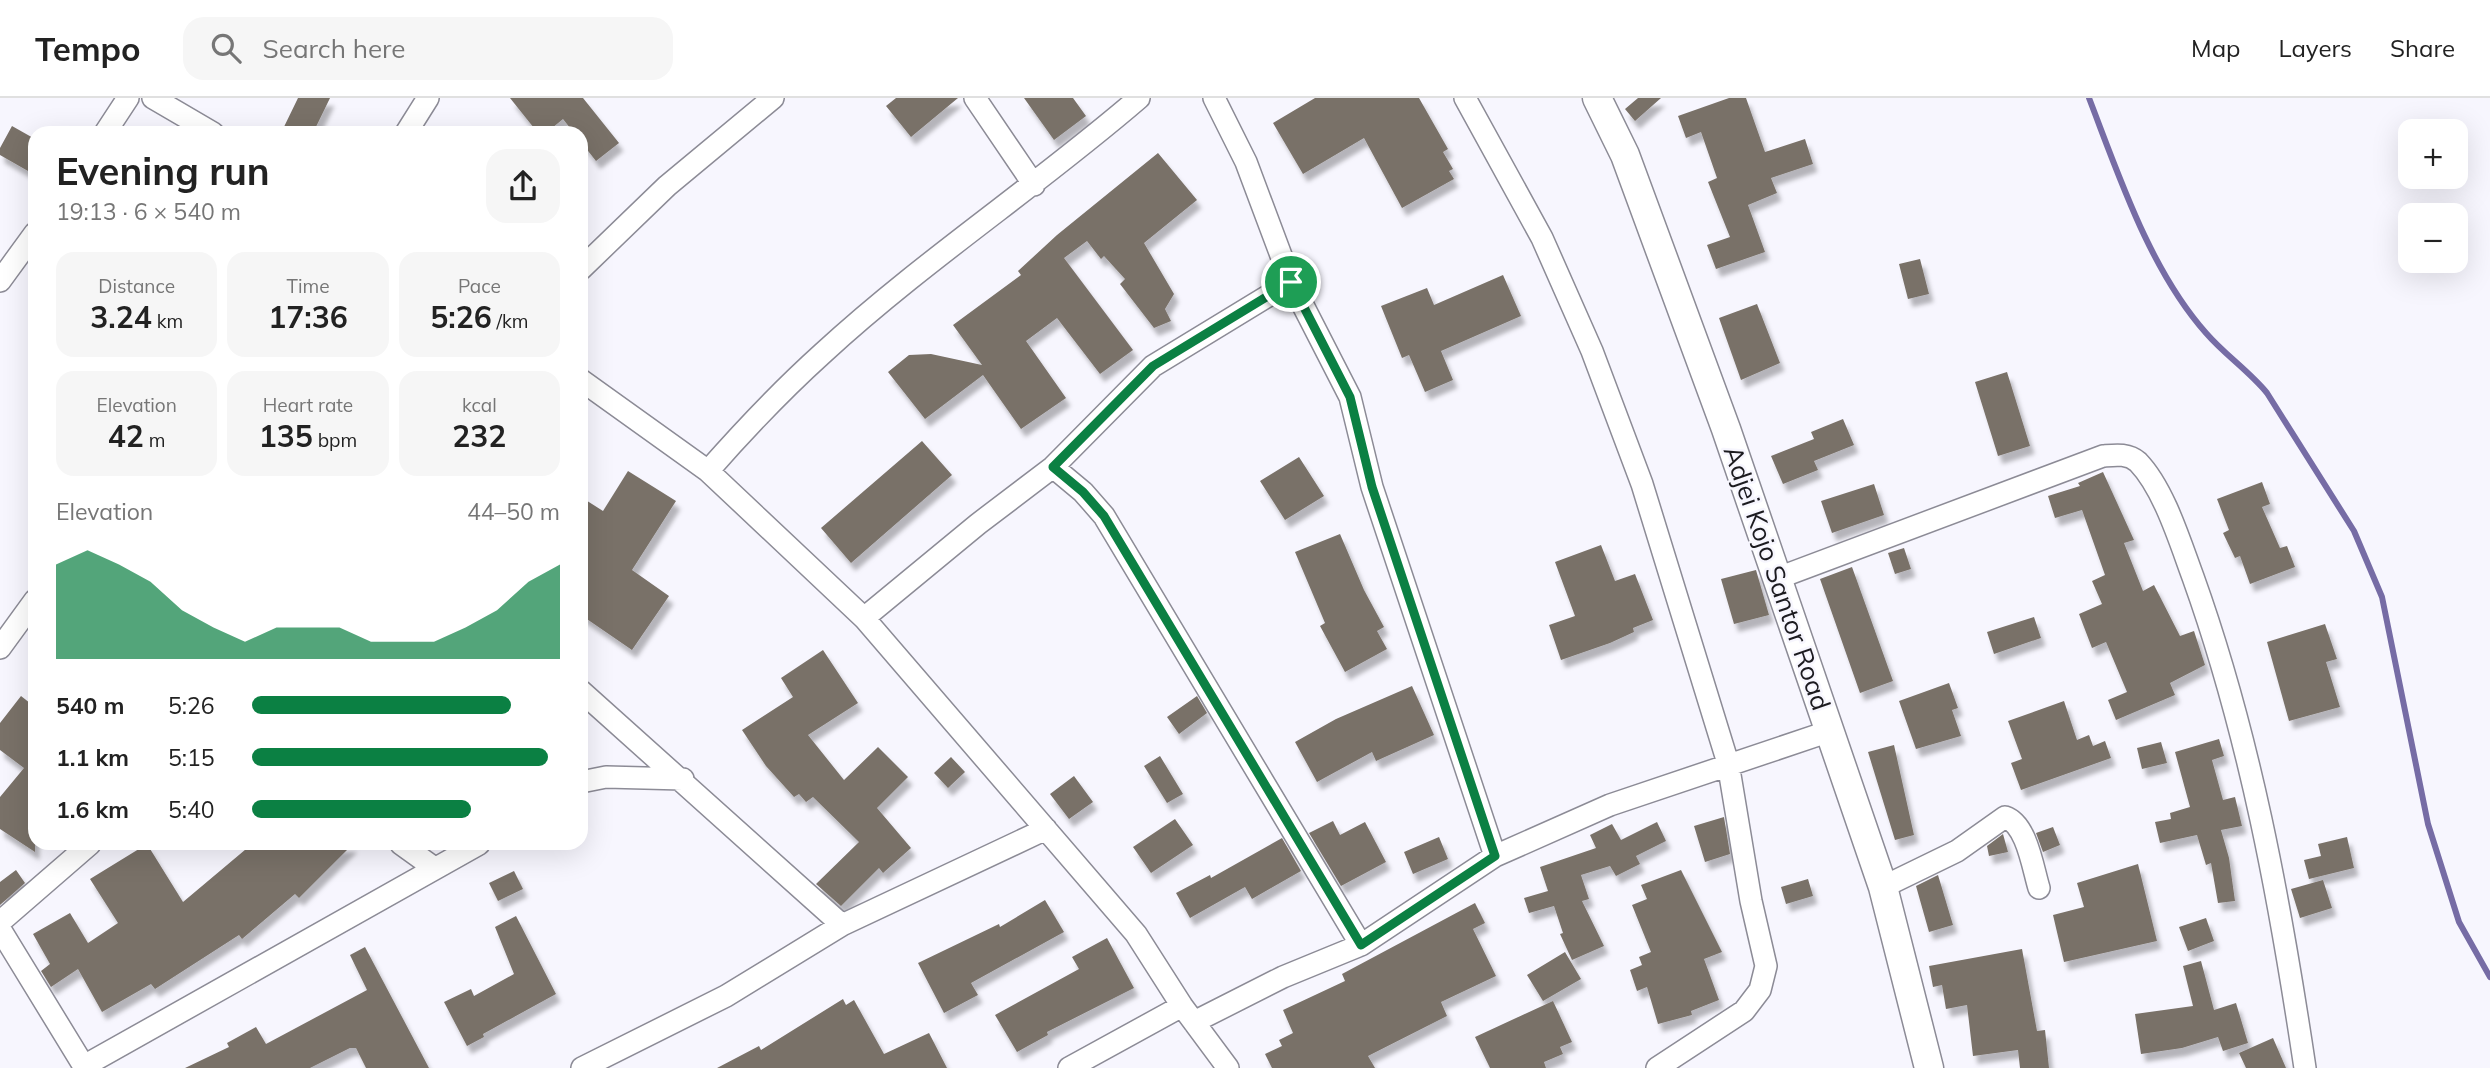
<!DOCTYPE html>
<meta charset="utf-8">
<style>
body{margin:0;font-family:Mulish,sans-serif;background:#f6f6f6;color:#222;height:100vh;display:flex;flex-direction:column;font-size:26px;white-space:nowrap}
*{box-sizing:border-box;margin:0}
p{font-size:23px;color:#767676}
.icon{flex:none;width:38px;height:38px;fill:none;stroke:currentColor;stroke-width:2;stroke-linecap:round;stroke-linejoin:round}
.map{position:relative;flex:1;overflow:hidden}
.sheet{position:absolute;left:28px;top:28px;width:560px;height:724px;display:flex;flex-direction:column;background:#fff;border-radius:21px;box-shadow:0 7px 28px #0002}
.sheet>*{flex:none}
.fabs{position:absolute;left:2398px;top:21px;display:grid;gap:14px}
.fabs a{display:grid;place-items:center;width:70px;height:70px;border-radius:14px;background:#fff;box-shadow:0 7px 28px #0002;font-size:35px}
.pin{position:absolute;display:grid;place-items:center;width:60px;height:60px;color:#fff;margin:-30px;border:4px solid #fff;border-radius:50%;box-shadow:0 2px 7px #0007}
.round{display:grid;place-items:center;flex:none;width:74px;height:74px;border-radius:21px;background:#f6f6f6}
.head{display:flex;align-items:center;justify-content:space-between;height:119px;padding:0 28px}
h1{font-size:38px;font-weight:700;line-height:52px}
.figures{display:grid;grid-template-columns:repeat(3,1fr);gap:10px;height:119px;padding:7px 28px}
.figures div{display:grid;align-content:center;border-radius:18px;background:#f6f6f6;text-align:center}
.figures b{font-size:30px;font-weight:700}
.figures small{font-size:19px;font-weight:400}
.figures p{font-size:19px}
.chart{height:196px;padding:14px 28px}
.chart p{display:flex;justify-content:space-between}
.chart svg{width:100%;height:126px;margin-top:7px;fill:#0b8043;opacity:.7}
ul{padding:0 28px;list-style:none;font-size:23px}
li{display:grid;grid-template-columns:112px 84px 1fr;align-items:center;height:52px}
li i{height:18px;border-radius:9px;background:#0b8043}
header{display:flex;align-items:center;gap:42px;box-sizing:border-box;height:98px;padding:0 35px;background:#fff;border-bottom:2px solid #e0e0e0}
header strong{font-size:33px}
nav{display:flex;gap:38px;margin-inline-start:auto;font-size:24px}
.search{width:490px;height:63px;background:#f6f6f6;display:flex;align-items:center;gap:18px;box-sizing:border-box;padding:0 24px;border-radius:21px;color:#767676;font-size:26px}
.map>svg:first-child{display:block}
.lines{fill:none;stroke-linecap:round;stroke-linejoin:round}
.stream{stroke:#766ca5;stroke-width:6}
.building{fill:#797168;filter:url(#shadow)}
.minor-casing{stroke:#8c8b96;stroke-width:24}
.tertiary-casing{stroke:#8c8b96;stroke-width:31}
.minor{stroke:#fff;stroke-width:21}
.tertiary{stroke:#fff;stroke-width:28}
.route-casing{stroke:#fff;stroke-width:14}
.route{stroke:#0b8043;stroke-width:9}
.labels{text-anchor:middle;stroke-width:5;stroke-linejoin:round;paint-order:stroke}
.street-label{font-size:26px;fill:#1b1a1f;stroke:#f7f6fe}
</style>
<header>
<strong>Tempo</strong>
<div class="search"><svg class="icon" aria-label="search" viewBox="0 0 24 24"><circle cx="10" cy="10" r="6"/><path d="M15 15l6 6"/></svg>Search here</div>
<nav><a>Map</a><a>Layers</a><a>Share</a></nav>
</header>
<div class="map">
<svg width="2490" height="970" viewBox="0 0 2490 970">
<defs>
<filter id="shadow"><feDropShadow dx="4.5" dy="8" stdDeviation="2" flood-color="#0004"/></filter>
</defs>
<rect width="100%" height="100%" fill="#f7f6fe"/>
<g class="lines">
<path class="stream" d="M 2089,0 C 2119,78 2150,172 2206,235 C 2225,257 2249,273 2267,295 L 2354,433 L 2382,499 L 2428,726 L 2459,824 L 2490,879"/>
</g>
<path class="building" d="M 298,0 L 330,0 L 313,35 L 281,35 Z
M 510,0 L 583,0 L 619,45 L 596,63 L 581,44 L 581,35 L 574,35 L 563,21 L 546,35 L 538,35 Z
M 896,0 L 958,0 L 911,39 L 886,8 Z
M 1024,0 L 1073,0 L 1086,18 L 1054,42 Z
M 1315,0 L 1419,0 L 1448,51 L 1443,54 L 1453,71 L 1449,73 L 1454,81 L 1402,110 L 1364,40 L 1303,76 L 1273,25 Z
M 1638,0 L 1661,0 L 1635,23 L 1625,11 Z
M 1729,0 L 1746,0 L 1765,54 L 1805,41 L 1813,66 L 1771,80 L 1777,95 L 1748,107 L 1765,154 L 1716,171 L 1707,147 L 1730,139 L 1708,84 L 1717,80 L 1701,34 L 1686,40 L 1678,18 Z
M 12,28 L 35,41 L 35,77 L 0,57 L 0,50 Z
M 1158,55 L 1197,102 L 1144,145 L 1174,196 L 1165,211 L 1171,223 L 1154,230 L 1120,186 L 1125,181 L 1104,158 L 1101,161 L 1087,143 L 1064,160 L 1133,252 L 1100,276 L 1057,220 L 1026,243 L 1066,300 L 1021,331 L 983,277 L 925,321 L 888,274 L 909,257 L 931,256 L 982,267 L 953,227 L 1021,177 L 1018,173 L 1057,137 Z
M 1920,161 L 1929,196 L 1908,201 L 1899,166 Z
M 1503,177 L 1521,218 L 1441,253 L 1453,282 L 1425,294 L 1409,257 L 1402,260 L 1381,208 L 1427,190 L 1434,207 Z
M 1757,206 L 1780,265 L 1741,282 L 1719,220 Z
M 2007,274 L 2030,348 L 1998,358 L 1975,284 Z
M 1843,321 L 1854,347 L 1814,363 L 1818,372 L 1783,386 L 1771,358 L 1814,341 L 1811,334 Z
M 922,343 L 952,377 L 851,465 L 821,430 Z
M 1299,359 L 1324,398 L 1285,422 L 1260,383 Z
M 628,373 L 676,403 L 632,472 L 669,498 L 632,552 L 581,517 L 581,399 L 603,413 Z
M 2103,374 L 2134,442 L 2124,445 L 2143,493 L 2154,487 L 2180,538 L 2194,533 L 2205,567 L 2170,585 L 2175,597 L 2116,622 L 2108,602 L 2127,594 L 2106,544 L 2092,550 L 2079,516 L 2102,506 L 2092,483 L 2105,477 L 2082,412 L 2055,420 L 2048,398 L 2080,388 L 2078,385 Z
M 2262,384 L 2270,406 L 2262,409 L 2280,450 L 2287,448 L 2295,469 L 2250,486 L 2240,458 L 2235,460 L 2223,435 L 2229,432 L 2217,401 Z
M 1874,386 L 1884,417 L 1832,435 L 1821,403 Z
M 1340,436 L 1364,492 L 1384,529 L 1377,533 L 1387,551 L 1345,574 L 1320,528 L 1325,525 L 1295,454 Z
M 1601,447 L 1615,483 L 1635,476 L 1653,522 L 1633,530 L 1634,534 L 1610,545 L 1561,562 L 1549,527 L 1575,518 L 1555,464 Z
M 1904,450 L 1911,471 L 1895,476 L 1888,455 Z
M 1852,469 L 1893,583 L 1860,595 L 1820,481 Z
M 1756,472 L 1769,517 L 1734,526 L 1721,481 Z
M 2034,519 L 2041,540 L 1994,556 L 1987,534 Z
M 2325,526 L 2337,561 L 2326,564 L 2340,609 L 2289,623 L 2267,544 Z
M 823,552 L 858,605 L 808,637 L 844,682 L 878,649 L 908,679 L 877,710 L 911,750 L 883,775 L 879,770 L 841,808 L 816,786 L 859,744 L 813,699 L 806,704 L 799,696 L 794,699 L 766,668 L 742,632 L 793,599 L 781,580 Z
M 1949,585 L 1958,610 L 1952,612 L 1961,638 L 1916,651 L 1899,603 Z
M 1412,588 L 1434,637 L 1376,663 L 1372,654 L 1317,684 L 1295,644 L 1336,621 Z
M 21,598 L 35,609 L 35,754 L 0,731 L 0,699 L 24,670 L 0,652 L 0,625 Z
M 1197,598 L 1207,615 L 1179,636 L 1167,619 Z
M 2064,603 L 2077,642 L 2089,637 L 2093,648 L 2105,643 L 2111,660 L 2021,692 L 2011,665 L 2022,661 L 2008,623 Z
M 2219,641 L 2224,658 L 2212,662 L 2223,702 L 2235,699 L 2242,728 L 2221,732 L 2229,760 L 2235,803 L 2218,805 L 2211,765 L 2206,767 L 2197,737 L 2160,745 L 2155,724 L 2171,721 L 2170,715 L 2190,709 L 2175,654 Z
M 2161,644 L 2167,665 L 2142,671 L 2137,650 Z
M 1894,647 L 1914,737 L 1895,742 L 1868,654 Z
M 1160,658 L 1183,696 L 1167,705 L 1144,668 Z
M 951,659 L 965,674 L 948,690 L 934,675 Z
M 1074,678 L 1093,704 L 1069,721 L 1050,696 Z
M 1724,719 L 1730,756 L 1705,764 L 1694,728 Z
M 1175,721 L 1193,747 L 1151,775 L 1133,749 Z
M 1333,723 L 1340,737 L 1365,724 L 1386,764 L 1341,788 L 1309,735 Z
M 1657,724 L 1666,743 L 1636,758 L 1640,766 L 1616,778 L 1610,768 L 1581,777 L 1589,801 L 1582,803 L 1604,848 L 1572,862 L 1560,836 L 1563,835 L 1554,808 L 1529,815 L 1524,800 L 1548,793 L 1540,769 L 1596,750 L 1590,737 L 1612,726 L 1621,742 Z
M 2053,729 L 2060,747 L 2043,754 L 2036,735 Z
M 2003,736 L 2008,754 L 1989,758 L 1987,748 Z
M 1439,739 L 1448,761 L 1413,776 L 1404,754 Z
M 2347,739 L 2354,770 L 2309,781 L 2304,762 L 2321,758 L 2318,746 Z
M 1282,740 L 1301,773 L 1252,801 L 1245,789 L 1190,820 L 1176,795 L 1210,777 L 1211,780 Z
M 147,746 L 183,804 L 252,746 L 353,746 L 299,800 L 295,796 L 242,841 L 239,837 L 155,891 L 151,886 L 102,914 L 78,871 L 51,889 L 41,873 L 50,866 L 33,836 L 70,815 L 88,845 L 118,825 L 90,781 Z
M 2138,766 L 2157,843 L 2064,864 L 2053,817 L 2084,809 L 2077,785 Z
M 16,772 L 25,785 L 0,807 L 0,784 Z
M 1681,772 L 1722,854 L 1704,861 L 1719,902 L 1691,913 L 1692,917 L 1658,926 L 1647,889 L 1637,893 L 1630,872 L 1642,867 L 1639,859 L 1651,854 L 1632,807 L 1647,801 L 1641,787 Z
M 514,773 L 523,791 L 498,803 L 489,785 Z
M 1938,777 L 1953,827 L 1929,834 L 1916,788 Z
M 1808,781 L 1813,798 L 1786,806 L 1781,789 Z
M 2323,782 L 2332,810 L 2300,820 L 2291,791 Z
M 1045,802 L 1064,834 L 971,885 L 978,897 L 944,915 L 918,865 L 999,826 L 1000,829 Z
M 1475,805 L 1485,825 L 1473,831 L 1496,878 L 1441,904 L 1447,918 L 1368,958 L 1375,970 L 1272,970 L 1265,956 L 1282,948 L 1279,942 L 1293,935 L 1283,912 L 1345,883 L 1342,876 Z
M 516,818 L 556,896 L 483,936 L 484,939 L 467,948 L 444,904 L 471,891 L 474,898 L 514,876 L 495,829 Z
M 2206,820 L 2214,843 L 2188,853 L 2179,829 Z
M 1107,840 L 1134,890 L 1047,934 L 1048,937 L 1017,954 L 995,917 L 1079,871 L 1072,859 Z
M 365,849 L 429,970 L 366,970 L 356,950 L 350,950 L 310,970 L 185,970 L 229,949 L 227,945 L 256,929 L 266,946 L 367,892 L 350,857 Z
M 2022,851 L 2037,933 L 2045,932 L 2049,970 L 2020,970 L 2018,952 L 1973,958 L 1967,907 L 1946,911 L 1942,887 L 1933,889 L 1929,868 Z
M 1565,854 L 1581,881 L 1543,903 L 1527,877 Z
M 2201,863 L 2214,912 L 2236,905 L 2248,945 L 2223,953 L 2218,939 L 2182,950 L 2141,956 L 2135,916 L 2193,908 L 2183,868 Z
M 843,901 L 846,907 L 854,902 L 884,956 L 929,935 L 947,970 L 717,970 L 759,948 L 761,952 Z
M 1553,903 L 1572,944 L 1560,949 L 1563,956 L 1544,964 L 1546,970 L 1490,970 L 1475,939 Z
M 2273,940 L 2286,970 L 2246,970 L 2239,955 Z"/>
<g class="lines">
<defs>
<path id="minor" d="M 153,0 L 213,35
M 975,0 L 1034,87
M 1214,0 L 1246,64 L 1291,184 L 1350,299 L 1372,389 L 1495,758
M 1465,0 L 1542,140 L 1592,253 L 1642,386 L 1728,665 L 1751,803 L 1766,868 L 1760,892 L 1744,913 L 1657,970
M 105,35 L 128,0
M 406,35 L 428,0
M 581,171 L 667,88 L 773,0
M 0,183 L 35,135
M 581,282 L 708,373 L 864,520 L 1136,836 L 1182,908 L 1228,970
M 1053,369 L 1083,394 L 1104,418 L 1361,847
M 708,373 C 744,332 782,292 823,255 C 923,163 1037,88 1139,0
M 1778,480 L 2103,358 C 2115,357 2128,355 2138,364 C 2164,391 2180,444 2193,479 C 2250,638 2280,803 2305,970
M 864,520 L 978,426 L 1053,369 L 1153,268 L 1291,184
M 0,550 L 35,502
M 581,593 L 842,827
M 581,684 L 606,679 L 683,681
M 401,746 L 433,769
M 1883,789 L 1957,753 L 2005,719 C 2027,726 2033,771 2039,790
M 0,824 L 90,746
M 0,831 L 85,970
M 1194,924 L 1283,879 L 1361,847 L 1495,758 L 1610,707 L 1830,633
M 84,968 L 479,746
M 582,970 L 726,898 L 842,827 L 1046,731
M 1069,970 L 1182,908"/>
<path id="tertiary" d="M 1597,0 L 1625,57 L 1726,331 L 1883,789 L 1929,970"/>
</defs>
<use href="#minor" class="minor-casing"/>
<use href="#tertiary" class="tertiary-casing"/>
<use href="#minor" class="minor"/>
<use href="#tertiary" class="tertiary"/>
</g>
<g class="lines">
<defs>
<path id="route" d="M 1291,184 L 1350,299 L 1372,389 L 1495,758 L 1361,847 L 1104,418 L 1083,394 L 1053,369 L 1153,268 Z"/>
</defs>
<use href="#route" class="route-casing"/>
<use href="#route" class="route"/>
</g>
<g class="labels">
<g class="street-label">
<text transform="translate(1777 480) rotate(71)" y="9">Adjei Kojo Santor Road</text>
</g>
</g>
</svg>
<div class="fabs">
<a>+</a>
<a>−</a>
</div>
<div class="pin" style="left:1291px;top:184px;background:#1e9e55"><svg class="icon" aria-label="arrive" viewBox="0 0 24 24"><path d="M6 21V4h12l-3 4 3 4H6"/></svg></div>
<section class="sheet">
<div class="head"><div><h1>Evening run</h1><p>19:13 · 6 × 540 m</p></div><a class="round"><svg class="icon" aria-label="share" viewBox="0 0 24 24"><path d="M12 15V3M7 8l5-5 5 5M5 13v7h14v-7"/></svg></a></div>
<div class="figures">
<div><p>Distance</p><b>3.24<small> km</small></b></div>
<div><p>Time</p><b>17:36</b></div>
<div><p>Pace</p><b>5:26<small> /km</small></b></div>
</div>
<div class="figures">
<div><p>Elevation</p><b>42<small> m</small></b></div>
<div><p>Heart rate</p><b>135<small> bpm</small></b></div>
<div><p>kcal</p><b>232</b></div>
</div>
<div class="chart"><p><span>Elevation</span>44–50 m</p>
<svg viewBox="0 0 160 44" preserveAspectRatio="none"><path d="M0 44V11L10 6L20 11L30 17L40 27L50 33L60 38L70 33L80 33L90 33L100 38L110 38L120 38L130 33L140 27L150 17L160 11V44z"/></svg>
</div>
<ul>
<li><b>540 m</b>5:26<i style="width:84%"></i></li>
<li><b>1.1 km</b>5:15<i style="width:96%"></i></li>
<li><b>1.6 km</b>5:40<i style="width:71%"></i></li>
</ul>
</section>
</div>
